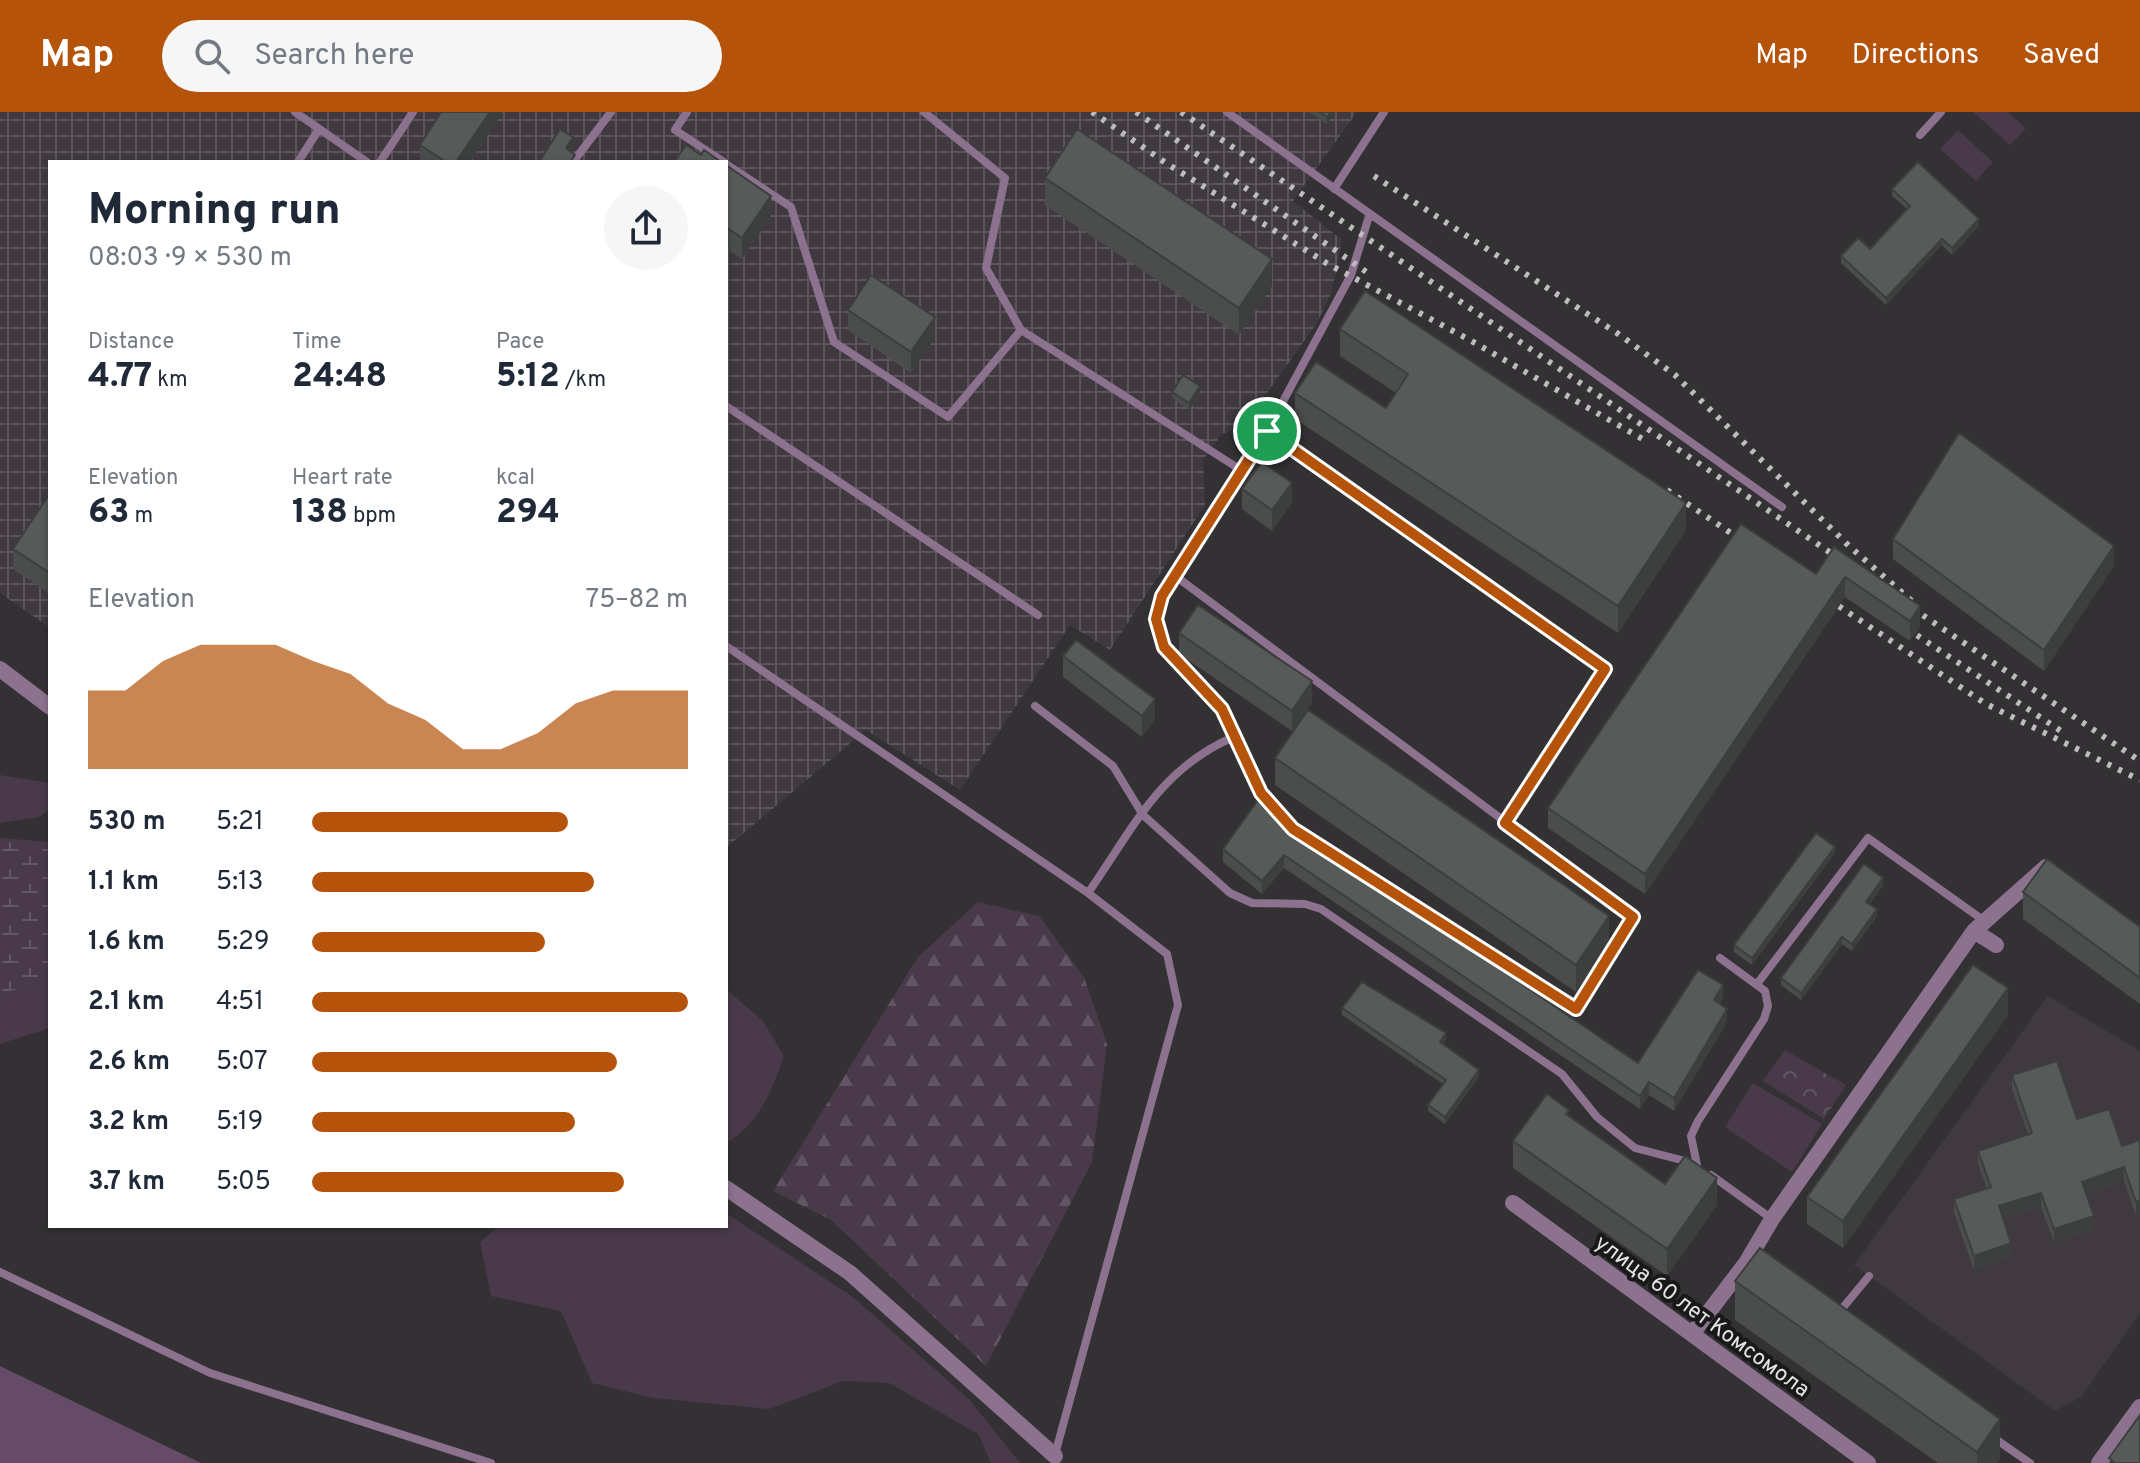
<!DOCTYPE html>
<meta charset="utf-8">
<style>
body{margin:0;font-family:Overpass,sans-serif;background:#f6f6f7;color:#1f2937;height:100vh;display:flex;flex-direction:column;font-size:30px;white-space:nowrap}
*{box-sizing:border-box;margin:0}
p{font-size:26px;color:#747a83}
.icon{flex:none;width:44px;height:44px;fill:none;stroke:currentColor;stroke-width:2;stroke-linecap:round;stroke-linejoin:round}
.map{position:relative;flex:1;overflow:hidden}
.drawer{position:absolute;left:48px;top:48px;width:680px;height:1068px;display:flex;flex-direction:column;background:#fff;border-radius:0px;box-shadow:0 2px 6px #0004}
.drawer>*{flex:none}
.pin{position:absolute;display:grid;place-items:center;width:68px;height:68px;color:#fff;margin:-34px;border:4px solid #fff;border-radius:50%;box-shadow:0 2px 8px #0007}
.round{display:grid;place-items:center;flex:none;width:84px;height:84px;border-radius:42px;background:#f6f6f7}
.headline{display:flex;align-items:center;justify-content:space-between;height:136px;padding:0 40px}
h1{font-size:44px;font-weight:800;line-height:60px}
.stats{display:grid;grid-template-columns:repeat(3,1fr);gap:12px;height:136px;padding:8px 40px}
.stats div{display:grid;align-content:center}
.stats b{font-size:34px;font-weight:800}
.stats small{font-size:22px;font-weight:400}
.stats p{font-size:22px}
.chart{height:224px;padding:16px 40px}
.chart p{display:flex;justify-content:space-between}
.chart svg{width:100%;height:144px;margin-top:8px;fill:#b45309;opacity:.7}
ul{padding:0 40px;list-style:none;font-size:26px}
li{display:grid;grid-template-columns:128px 96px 1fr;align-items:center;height:60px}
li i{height:20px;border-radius:10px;background:#b45309}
header{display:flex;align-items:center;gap:48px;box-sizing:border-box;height:112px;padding:0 40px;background:#b45309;color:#fff}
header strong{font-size:38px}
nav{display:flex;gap:44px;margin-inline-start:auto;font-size:28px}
.search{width:560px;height:72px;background:#f6f6f7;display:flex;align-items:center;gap:20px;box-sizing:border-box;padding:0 28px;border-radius:44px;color:#747a83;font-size:30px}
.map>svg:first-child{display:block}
.built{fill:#403940}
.industrial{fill:url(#industrial-grid)}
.grass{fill:#49394a}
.forest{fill:url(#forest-firs)}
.wetland{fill:url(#wetland-marsh)}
.park{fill:url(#park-crowns)}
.water{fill:#654b67}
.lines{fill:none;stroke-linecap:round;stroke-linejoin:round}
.service{stroke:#8c728e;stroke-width:8}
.minor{stroke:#8c728e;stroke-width:16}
.rail{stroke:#bebcbe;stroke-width:6;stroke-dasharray:4 8;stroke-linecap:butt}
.wall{fill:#4a4d4c}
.shaded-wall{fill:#3c3f3e}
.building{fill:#565a58;stroke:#3c3f3e;stroke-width:2}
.route-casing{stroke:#fff;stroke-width:16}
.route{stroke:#b45309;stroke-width:10}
.labels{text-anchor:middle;stroke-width:8;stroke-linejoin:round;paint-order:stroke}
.street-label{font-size:22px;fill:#e6e4e6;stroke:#1a191a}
</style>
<header>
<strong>Map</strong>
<div class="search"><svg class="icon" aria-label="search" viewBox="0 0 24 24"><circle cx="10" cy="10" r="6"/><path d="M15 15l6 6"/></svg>Search here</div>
<nav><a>Map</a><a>Directions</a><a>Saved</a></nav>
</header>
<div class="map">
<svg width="2140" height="1351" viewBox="0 0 2140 1351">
<defs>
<pattern id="industrial-grid" width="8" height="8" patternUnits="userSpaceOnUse" patternTransform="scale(2)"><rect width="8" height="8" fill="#403940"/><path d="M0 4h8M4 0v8" fill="none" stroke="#5c565c"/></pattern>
<pattern id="forest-firs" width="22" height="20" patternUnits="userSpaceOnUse" patternTransform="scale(2)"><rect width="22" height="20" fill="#49394a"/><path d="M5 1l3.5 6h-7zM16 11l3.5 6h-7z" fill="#635664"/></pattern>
<pattern id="wetland-marsh" width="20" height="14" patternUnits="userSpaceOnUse" patternTransform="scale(2)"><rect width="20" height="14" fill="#49394a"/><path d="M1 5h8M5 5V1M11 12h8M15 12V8" fill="none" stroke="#635664"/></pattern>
<pattern id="park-crowns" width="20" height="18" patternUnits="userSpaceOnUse" patternTransform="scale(2)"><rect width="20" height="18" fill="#49394a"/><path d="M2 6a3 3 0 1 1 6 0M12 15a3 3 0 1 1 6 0" fill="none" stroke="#635664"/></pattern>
</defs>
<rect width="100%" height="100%" fill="#333133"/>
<path class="built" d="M 2048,884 L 2140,939 L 2140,1201 L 2081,1285 L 2055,1299 L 1854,1153 Z"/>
<path class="industrial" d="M 0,0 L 1357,0 L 1293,89 L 1342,128 L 1332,179 L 1317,211 L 1243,315 L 1222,322 L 1203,348 L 1205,393 L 1110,538 L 1070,513 L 960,678 L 866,618 L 726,736 L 726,50 L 50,50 L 50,516 L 0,481 Z"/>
<path class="grass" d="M 1973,0 L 2008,0 L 2026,16 L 2010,33 Z
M 1958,18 L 1993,50 L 1976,69 L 1940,37 Z
M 0,663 L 50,671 L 50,697 L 39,705 L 0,711 Z
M 50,868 L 50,916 L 0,932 L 0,882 Z
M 726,877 L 763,909 L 784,944 C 772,978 759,1013 726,1031 Z
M 1753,971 L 1822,1012 L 1792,1060 L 1725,1015 Z
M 726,1101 L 853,1185 L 969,1287 L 1020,1351 L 991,1351 L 978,1322 L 889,1271 L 843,1269 L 769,1297 L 653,1286 L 592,1271 L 561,1199 L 491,1184 L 480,1130 L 499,1114 L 726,1114 Z"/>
<path class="forest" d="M 978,790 L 1039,804 L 1084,865 L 1107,932 L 1092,1050 L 986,1254 L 831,1108 L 773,1079 L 918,845 Z"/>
<path class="wetland" d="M 0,726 L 50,730 L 50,868 L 0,882 Z"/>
<path class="park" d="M 1785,938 L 1846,973 L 1824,1007 L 1763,969 Z"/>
<path class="water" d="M 0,1254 L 201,1351 L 0,1351 Z"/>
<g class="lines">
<path class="service" d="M 295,0 L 367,50
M 687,0 L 675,18 L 724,50
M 924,0 L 1005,66 L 986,156 L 1021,218
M 1227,0 L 1782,395
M 1920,23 L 1941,0
M 298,50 L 319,17
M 380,50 L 413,0
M 573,50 L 611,0
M 726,52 L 791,95 L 834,230 L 948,305 L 1021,218 L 1241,358
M 1334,77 L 1384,0
M 726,294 L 1038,503
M 1267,319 L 1605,557 L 1505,711
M 1174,463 L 1158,494 L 1160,526 L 1171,543 L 1222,597 L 1261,681 L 1293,717 L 1576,897 L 1633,805 L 1174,463 L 1267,319 L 1351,163 L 1369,104
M 726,534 L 1088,781 L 1167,842 L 1178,893 L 1054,1346
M 1035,594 L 1113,654 L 1143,703 L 1230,781 L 1252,791 L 1305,792 L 1321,797 L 1562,962 L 1597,1005 L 1635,1036 L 1689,1050
M 1088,781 C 1133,717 1159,656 1236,624
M 1757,872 L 1868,726 L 1983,808
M 1697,1053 L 1691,1024 L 1698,1009 L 1764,907 L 1768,894 L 1765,879 L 1720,846
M 1711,1063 L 1772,1107
M 0,1160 L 210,1261 L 491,1351
M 1836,1204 L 1869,1164
M 1994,1326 L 2030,1351"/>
<path class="minor" d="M 0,557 L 50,595
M 1974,819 L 1996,833
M 726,1076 L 850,1161 L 1055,1344
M 1513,1091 L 1868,1351
M 1692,1222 L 1746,1151 L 1772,1107 L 1974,819 L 2046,755 L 2051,759
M 2099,1351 L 2140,1295"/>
<path class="rail" d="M 1092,0 L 1166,51 L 1328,152 L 1468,227 L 1646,329
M 1136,0 L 1368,161
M 1181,0 L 1850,454
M 1374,64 L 1617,221 L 1675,263 L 1849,434 L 1914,491
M 1667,378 L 1753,436
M 1819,481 L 1986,592 L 2140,668
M 1903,490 L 2140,649
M 1897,510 L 2064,621"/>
</g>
<path class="wall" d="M 503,0 L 470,50 L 420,50 L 420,33 Z
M 1309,0 L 1335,0 L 1327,12 Z
M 726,53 L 771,104 L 742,147 L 726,136 Z
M 1045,66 L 1272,174 L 1239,223 L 1045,93 Z
M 1892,77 L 1979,114 L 1952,143 L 1942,133 L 1886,193 L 1841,151 L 1841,144 L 1870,137 L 1907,97 L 1892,84 Z
M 848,198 L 935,226 L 911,261 L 848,218 Z
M 1340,217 L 1686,418 L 1618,521 L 1295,307 L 1295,281 L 1386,296 L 1396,281 L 1340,244 Z
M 1172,280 L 1200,281 L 1189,298 L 1172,286 Z
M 1242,377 L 1292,391 L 1272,419 L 1242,397 Z
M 50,381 L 50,482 L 13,457 L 13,437 Z
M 1893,427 L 2114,454 L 2044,559 L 1893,447 Z
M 1834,435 L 1920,514 L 1910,529 L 1845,485 L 1645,782 L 1548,716 L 1548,696 L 1816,462 Z
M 1179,521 L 1312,590 L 1292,619 L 1179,542 Z
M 1063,544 L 1155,607 L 1142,625 L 1063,565 Z
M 1275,646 L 1609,831 L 1576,880 L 1275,673 Z
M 1301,722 L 1638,951 L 1723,886 L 1719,892 L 1727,910 L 1674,999 L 1649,983 L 1640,997 L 1284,756 L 1262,782 L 1223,750 L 1223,737 Z
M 1835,741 L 1752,853 L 1734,840 L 1734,833 Z
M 1883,773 L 1870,792 L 1877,804 L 1852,839 L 1842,832 L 1801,888 L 1781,873 L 1781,866 Z
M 2023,780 L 2140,815 L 2140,892 L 2023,807 Z
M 1342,896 L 1446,928 L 1443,932 L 1479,965 L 1445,1012 L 1428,999 L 1428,993 L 1443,972 L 1342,903 Z
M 2008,903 L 1843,1136 L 1807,1112 L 1807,1085 Z
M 2012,963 L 2077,1007 L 2122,1034 L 2140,1028 L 2136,1104 L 2124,1069 L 2087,1082 L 2094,1118 L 2054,1130 L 2041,1095 L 2003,1107 L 2011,1145 L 1974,1158 L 1954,1101 L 1954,1087 L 1987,1077 L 1978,1052 L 1978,1039 L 2028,1022 L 2012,977 Z
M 1569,1005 L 1665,1072 L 1717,1093 L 1667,1164 L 1513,1056 L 1513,1029 Z
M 1735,1169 L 2000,1346 L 1997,1351 L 1938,1351 L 1735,1208 Z"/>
<path class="shaded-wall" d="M 490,0 L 503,0 L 470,50 L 456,50 Z
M 1331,0 L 1335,0 L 1327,12 L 1327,5 Z
M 573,25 L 573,39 L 566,50 L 566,36 Z
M 771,84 L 771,104 L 742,147 L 742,126 Z
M 1979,107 L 1979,114 L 1952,143 L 1952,136 Z
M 1942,127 L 1942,133 L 1886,193 L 1886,186 Z
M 1272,147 L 1272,174 L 1239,223 L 1239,196 Z
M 935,205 L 935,226 L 911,261 L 911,240 Z
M 1200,274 L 1200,281 L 1189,298 L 1189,291 Z
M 1292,371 L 1292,391 L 1272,419 L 1272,398 Z
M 1686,391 L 1686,418 L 1618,521 L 1618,494 Z
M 2114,434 L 2114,454 L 2044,559 L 2044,538 Z
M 1845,465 L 1845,485 L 1645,782 L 1645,762 Z
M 1920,494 L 1920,514 L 1910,529 L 1910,509 Z
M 1312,569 L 1312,590 L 1292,619 L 1292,599 Z
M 1155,587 L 1155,607 L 1142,625 L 1142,604 Z
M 1835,735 L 1835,741 L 1752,853 L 1752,846 Z
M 1284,743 L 1284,756 L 1262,782 L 1262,769 Z
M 1883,766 L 1883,773 L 1866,797 L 1866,790 Z
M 1877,797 L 1877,804 L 1852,839 L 1852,832 Z
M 1609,804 L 1609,831 L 1576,880 L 1576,853 Z
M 1842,825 L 1842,832 L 1801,888 L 1801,881 Z
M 1723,873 L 1723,886 L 1714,901 L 1714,888 Z
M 2008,876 L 2008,903 L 1843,1136 L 1843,1109 Z
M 1727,897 L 1727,910 L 1674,999 L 1674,986 Z
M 1446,921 L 1446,928 L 1440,937 L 1440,930 Z
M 1479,958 L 1479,965 L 1445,1012 L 1445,1005 Z
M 1649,970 L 1649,983 L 1640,997 L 1640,984 Z
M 2124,1055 L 2124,1069 L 2082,1084 L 2082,1070 Z
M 1717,1066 L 1717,1093 L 1667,1164 L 1667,1137 Z
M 2041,1081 L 2041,1095 L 1999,1108 L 1999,1094 Z
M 2140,1089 L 2140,1103 L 2136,1104 L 2136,1090 Z
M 2094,1104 L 2094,1118 L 2054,1130 L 2054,1117 Z
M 2011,1131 L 2011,1145 L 1974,1158 L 1974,1144 Z
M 2000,1307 L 2000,1346 L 1997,1351 L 1977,1351 L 1977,1340 Z"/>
<path class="building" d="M 441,0 L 490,0 L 456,50 L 446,50 L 420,33 Z
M 1319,0 L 1331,0 L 1327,5 Z
M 560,17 L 573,25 L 566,36 L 575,43 L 570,50 L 539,50 Z
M 1077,17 L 1272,147 L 1239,196 L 1045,66 Z
M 686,33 L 701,43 L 704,38 L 721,50 L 674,50 Z
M 1918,50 L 1979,107 L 1952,136 L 1942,127 L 1886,186 L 1841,144 L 1858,126 L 1870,137 L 1910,94 L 1892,77 Z
M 726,53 L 771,84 L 742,126 L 726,115 Z
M 871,163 L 935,205 L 911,240 L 848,198 Z
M 1365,179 L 1686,391 L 1618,494 L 1295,281 L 1316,250 L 1386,296 L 1408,262 L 1340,217 Z
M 1183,263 L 1200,274 L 1189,291 L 1172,280 Z
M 1959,321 L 2114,434 L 2044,538 L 1893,427 Z
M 1262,350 L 1292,371 L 1272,398 L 1242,377 Z
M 50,381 L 50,461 L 13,437 Z
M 1741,412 L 1816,462 L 1834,435 L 1920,494 L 1910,509 L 1845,465 L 1645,762 L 1548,696 Z
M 1198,493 L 1312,569 L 1292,599 L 1179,521 Z
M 1076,528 L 1155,587 L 1142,604 L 1063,544 Z
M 1308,598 L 1609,804 L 1576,853 L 1275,646 Z
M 1258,688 L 1301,722 L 1638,951 L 1698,858 L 1723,873 L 1714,888 L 1727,897 L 1674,986 L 1649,970 L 1640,984 L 1284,743 L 1262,769 L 1223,737 Z
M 1816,721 L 1835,735 L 1752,846 L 1734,833 Z
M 2047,747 L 2140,815 L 2140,866 L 2023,780 Z
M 1864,752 L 1883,766 L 1866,790 L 1877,797 L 1852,832 L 1842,825 L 1801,881 L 1781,866 Z
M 1973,853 L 2008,876 L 1843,1109 L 1807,1085 Z
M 1362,870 L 1446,921 L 1440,930 L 1479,958 L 1445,1005 L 1428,993 L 1446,968 L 1342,896 Z
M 2057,949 L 2077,1007 L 2109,997 L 2122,1034 L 2140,1028 L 2140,1089 L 2136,1090 L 2124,1055 L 2082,1070 L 2094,1104 L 2054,1117 L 2041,1081 L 1999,1094 L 2011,1131 L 1974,1144 L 1954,1087 L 1991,1075 L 1978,1039 L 2032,1021 L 2012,963 Z
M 1547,982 L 1569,998 L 1566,1002 L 1665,1072 L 1685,1044 L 1717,1066 L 1667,1137 L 1513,1029 Z
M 1760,1136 L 2000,1307 L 1977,1340 L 1735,1169 Z
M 2140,1303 L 2140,1351 L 2115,1351 L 2109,1346 Z"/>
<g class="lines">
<defs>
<path id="route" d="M 1267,319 L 1605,557 L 1505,711 L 1633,805 L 1576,897 L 1293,717 L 1261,681 L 1222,597 L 1164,535 L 1156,507 L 1162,484 Z"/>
</defs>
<use href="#route" class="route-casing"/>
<use href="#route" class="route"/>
</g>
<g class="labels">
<g class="street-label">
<text transform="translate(1703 1203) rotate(36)" y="8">улица 60 лет Комсомола</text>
</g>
</g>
</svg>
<div class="pin" style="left:1267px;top:319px;background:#1e9e55"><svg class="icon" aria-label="arrive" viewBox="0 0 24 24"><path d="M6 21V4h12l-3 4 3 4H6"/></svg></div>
<section class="drawer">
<div class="headline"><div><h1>Morning run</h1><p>08:03 · 9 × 530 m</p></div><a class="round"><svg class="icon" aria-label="share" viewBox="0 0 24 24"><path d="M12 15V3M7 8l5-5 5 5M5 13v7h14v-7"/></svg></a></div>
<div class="stats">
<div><p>Distance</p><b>4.77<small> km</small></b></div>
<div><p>Time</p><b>24:48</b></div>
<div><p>Pace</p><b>5:12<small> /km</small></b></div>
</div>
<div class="stats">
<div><p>Elevation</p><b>63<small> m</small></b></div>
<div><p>Heart rate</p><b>138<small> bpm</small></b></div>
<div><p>kcal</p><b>294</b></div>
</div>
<div class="chart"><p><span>Elevation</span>75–82 m</p>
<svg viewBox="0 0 160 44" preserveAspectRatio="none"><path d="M0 44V20L10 20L20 11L30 6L40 6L50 6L60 11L70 15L80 24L90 29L100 38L110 38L120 33L130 24L140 20L150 20L160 20V44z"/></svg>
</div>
<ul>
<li><b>530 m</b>5:21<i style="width:68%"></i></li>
<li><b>1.1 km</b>5:13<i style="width:75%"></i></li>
<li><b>1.6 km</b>5:29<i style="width:62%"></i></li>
<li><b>2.1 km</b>4:51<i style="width:100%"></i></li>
<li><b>2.6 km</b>5:07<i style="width:81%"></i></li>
<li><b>3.2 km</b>5:19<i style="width:70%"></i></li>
<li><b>3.7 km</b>5:05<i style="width:83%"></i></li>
</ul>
</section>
</div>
